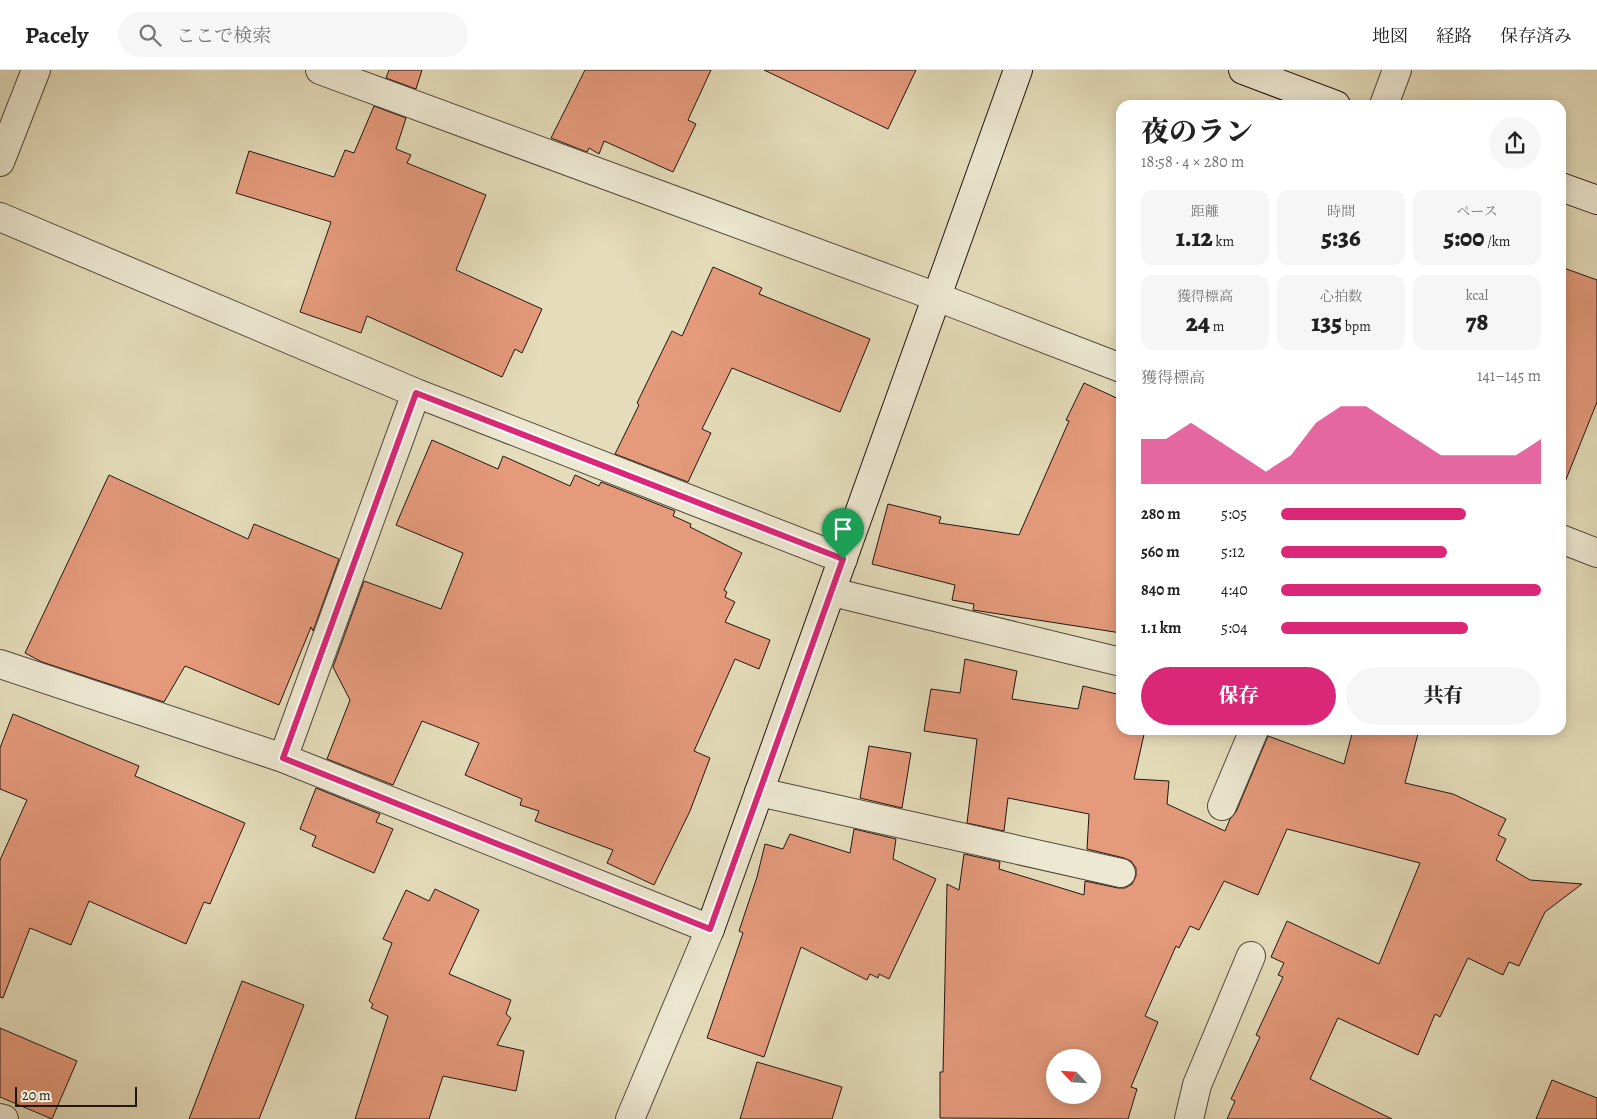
<!DOCTYPE html>
<html lang="ja">
<meta charset="utf-8">
<style>
body{margin:0;font-family:Alegreya,"Noto Serif JP",serif;background:#f6f6f6;color:#222;height:100vh;display:flex;flex-direction:column;font-size:19px;white-space:nowrap}
*{box-sizing:border-box;margin:0}
p{font-size:16px;color:#767676}
.icon{flex:none;width:28px;height:28px;fill:none;stroke:currentColor;stroke-width:2;stroke-linecap:round;stroke-linejoin:round}
.map{position:relative;flex:1;overflow:hidden}
.details{position:absolute;left:1116px;top:30px;width:450px;height:635px;display:flex;flex-direction:column;background:#fff;border-radius:15px;box-shadow:0 2px 12px #0003}
.details>*{flex:none}
.needle{width:32px;rotate:295deg}
.tools{position:absolute;left:1046px;top:979px;display:grid;gap:10px}
.tools a{display:grid;place-items:center;width:55px;height:55px;border-radius:50%;background:#fff;box-shadow:0 2px 12px #0003;font-size:25px}
.scale{position:absolute;left:15px;bottom:12px;width:122px;box-sizing:border-box;padding-left:5px;border:2px solid #211510;border-top:0;font-size:14px;line-height:18px;white-space:nowrap;color:#211510;-webkit-text-stroke:4px #ede8d2;paint-order:stroke}
.pin{position:absolute;display:grid;place-items:center;width:42px;height:42px;color:#fff;margin:-51px -21px;border-radius:50% 50% 50% 0;rotate:-45deg;box-shadow:0 0 5px #0007}
.pin .icon{rotate:45deg}
.round{display:grid;place-items:center;flex:none;width:52px;height:52px;border-radius:26px;background:#f6f6f6}
.headline{display:flex;align-items:center;justify-content:space-between;height:85px;padding:0 25px}
h1{font-size:28px;font-weight:800;line-height:38px}
.stats{display:grid;grid-template-columns:repeat(3,1fr);gap:8px;height:85px;padding:5px 25px}
.stats div{display:grid;align-content:center;border-radius:12px;background:#f6f6f6;text-align:center}
.stats b{font-size:25px;font-weight:800}
.stats small{font-size:14px;font-weight:400}
.stats p{font-size:14px}
.chart{height:140px;padding:10px 25px}
.chart p{display:flex;justify-content:space-between}
.chart svg{width:100%;height:90px;margin-top:5px;fill:#db2777;opacity:.7}
.primary-button{display:flex;gap:10px;margin-top:auto;padding:10px 25px}
.primary-button a{flex:1;height:58px;border-radius:30px;background:#db2777;color:#fff;font-size:20px;font-weight:800;line-height:58px;text-align:center}
.primary-button a+a{background:#f6f6f6;color:#222}
ul{padding:0 25px;list-style:none;font-size:16px}
li{display:grid;grid-template-columns:80px 60px 1fr;align-items:center;height:38px}
li i{height:12px;border-radius:6px;background:#db2777}
header{display:flex;align-items:center;gap:30px;box-sizing:border-box;height:70px;padding:0 25px;background:#fff;border-bottom:1px solid #e0e0e0}
header strong{font-size:24px}
nav{display:flex;gap:28px;margin-inline-start:auto;font-size:18px}
.search{width:350px;height:45px;background:#f6f6f6;display:flex;align-items:center;gap:12px;box-sizing:border-box;padding:0 18px;border-radius:28px;color:#767676;font-size:19px}
.map>svg:first-child{display:block}
.building{fill:#e49a7b;stroke:#211510;fill-rule:evenodd}
.lines{fill:none;stroke-linecap:round;stroke-linejoin:round}
.street-casing{stroke:#52473a;stroke-width:30}
.secondary-casing{stroke:#211510;stroke-width:30}
.street{stroke:#ede8d2;stroke-width:28}
.secondary{stroke:#ede8d2;stroke-width:28}
.route-casing{stroke:#fff;stroke-width:10}
.route{stroke:#db2777;stroke-width:6}
</style>
<header>
<strong>Pacely</strong>
<div class="search"><svg class="icon" aria-label="search" viewBox="0 0 24 24"><circle cx="10" cy="10" r="6"/><path d="M15 15l6 6"/></svg>ここで検索</div>
<nav><a>地図</a><a>経路</a><a>保存済み</a></nav>
</header>
<div class="map">
<svg width="1597" height="1049" viewBox="0 0 1597 1049">
<rect width="100%" height="100%" fill="#e4dcba"/>
<filter id="stains"><feTurbulence type="fractalNoise" baseFrequency=".004" numOctaves="4"/><feColorMatrix values="0 0 0 0 .2 0 0 0 0 .09 0 0 0 0 .02 0 0 0 .5 -.17"/></filter>
<radialGradient id="worn" r=".72"><stop offset=".6" stop-color="#630" stop-opacity="0"/><stop offset="1" stop-color="#630" stop-opacity=".3"/></radialGradient>
<path class="building" d="M 389,0 L 422,0 L 416,19 L 386,8 Z
M 585,0 L 711,0 L 688,50 L 696,54 L 673,102 L 604,71 L 599,84 L 589,78 L 587,82 L 551,68 Z
M 764,0 L 916,0 L 888,59 Z
M 374,36 L 406,48 L 396,79 L 411,85 L 407,93 L 486,125 L 456,200 L 542,239 L 522,283 L 515,279 L 502,307 L 367,246 L 361,263 L 300,242 L 331,152 L 236,123 L 249,81 L 334,107 L 345,80 L 354,83 Z
M 713,197 L 762,218 L 759,224 L 870,269 L 840,342 L 732,298 L 702,359 L 711,363 L 688,412 L 615,384 L 639,335 L 637,333 L 672,261 L 682,266 Z
M 1561,197 L 1597,210 L 1597,332 L 1563,417 L 1561,416 Z
M 1084,313 L 1121,330 L 1121,563 L 973,540 L 974,534 L 952,530 L 955,515 L 872,494 L 888,434 L 941,447 L 939,453 L 1019,465 L 1069,351 L 1066,350 Z
M 432,370 L 498,399 L 503,386 L 570,416 L 575,405 L 599,416 L 601,412 L 675,441 L 673,446 L 691,454 L 690,457 L 742,483 L 724,520 L 727,522 L 725,527 L 735,532 L 725,552 L 770,570 L 759,599 L 735,589 L 694,681 L 710,688 L 690,741 L 654,815 L 607,793 L 613,780 L 535,751 L 539,741 L 520,735 L 522,729 L 465,705 L 479,673 L 422,651 L 393,715 L 327,689 L 350,630 L 333,597 L 364,511 L 441,539 L 463,483 L 396,455 Z
M 109,405 L 248,469 L 254,454 L 339,489 L 313,561 L 311,557 L 279,635 L 185,596 L 164,632 L 42,592 L 25,583 Z
M 965,589 L 1017,601 L 1012,629 L 1078,639 L 1083,616 L 1121,625 L 1121,660 L 1145,660 L 1134,709 L 1169,711 L 1167,734 L 1225,761 L 1230,749 L 1236,742 L 1268,666 L 1344,694 L 1353,660 L 1419,660 L 1405,713 L 1453,724 L 1506,749 L 1498,765 L 1506,769 L 1496,790 L 1530,810 L 1582,814 L 1545,842 L 1519,896 L 1509,892 L 1503,905 L 1468,888 L 1440,947 L 1435,944 L 1418,985 L 1338,948 L 1310,1009 L 1392,1049 L 1227,1049 L 1235,1031 L 1231,1029 L 1260,967 L 1256,965 L 1283,907 L 1278,905 L 1284,893 L 1271,887 L 1287,851 L 1379,894 L 1420,793 L 1287,759 L 1258,825 L 1224,811 L 1199,860 L 1190,856 L 1179,878 L 1176,876 L 1145,946 L 1158,952 L 1131,1017 L 1137,1019 L 1128,1049 L 940,1048 L 940,1002 L 943,1002 L 947,814 L 959,820 L 964,784 L 1000,792 L 999,799 L 1084,825 L 1085,811 L 1118,818 L 1125,818 L 1132,814 L 1136,806 L 1136,798 L 1131,791 L 1124,788 L 1087,779 L 1089,744 L 1008,728 L 1004,761 L 967,753 L 977,669 L 924,661 L 931,619 L 960,623 ZM 1055,988 L 1092,988 L 1092,1025 L 1055,1025 Z
M 13,644 L 139,696 L 135,706 L 245,753 L 210,834 L 204,832 L 186,874 L 89,831 L 71,875 L 30,858 L 3,928 L 0,927 L 0,790 L 27,730 L 0,719 L 0,678 Z
M 869,676 L 911,683 L 902,738 L 860,728 Z
M 316,718 L 380,744 L 376,752 L 393,759 L 374,803 L 312,776 L 316,766 L 300,759 Z
M 854,759 L 896,769 L 893,789 L 936,809 L 889,909 L 879,904 L 878,908 L 870,904 L 867,910 L 801,877 L 764,987 L 707,968 L 743,863 L 739,861 L 757,807 L 765,774 L 783,779 L 790,764 L 850,783 Z
M 435,819 L 479,840 L 449,904 L 511,930 L 506,944 L 511,948 L 497,975 L 524,981 L 516,1021 L 443,1006 L 429,1049 L 355,1049 L 388,946 L 371,938 L 373,934 L 369,931 L 392,873 L 383,869 L 406,820 L 429,831 Z
M 242,911 L 304,935 L 259,1049 L 189,1049 Z
M 0,958 L 77,991 L 52,1049 L 0,1027 Z
M 757,992 L 842,1017 L 832,1049 L 740,1049 Z
M 1552,1010 L 1597,1028 L 1597,1049 L 1536,1049 Z"/>
<g class="lines">
<defs>
<path id="street" d="M 320,0 L 937,227 L 1121,298
M 1384,35 L 1397,0
M 0,92 L 36,0
M 0,147 L 416,323 L 843,489
M 1561,469 L 1597,483
M 832,522 L 1121,592
M 0,594 L 283,688 L 710,859 L 630,1049
M 283,688 L 416,323
M 759,722 L 1121,803
M 1222,736 L 1254,660
M 0,1048 L 4,1049
M 1189,1049 L 1197,1015 L 1251,886"/>
<path id="secondary" d="M 1243,0 L 1336,35
M 1561,117 L 1597,130
M 710,859 L 1018,0"/>
</defs>
<use href="#street" class="street-casing"/>
<use href="#secondary" class="secondary-casing"/>
<use href="#street" class="street"/>
<use href="#secondary" class="secondary"/>
</g>
<g class="lines">
<defs>
<path id="route" d="M 416,323 L 843,489 L 710,859 L 283,688 Z"/>
</defs>
<use href="#route" class="route-casing"/>
<use href="#route" class="route"/>
</g>
<rect width="100%" height="100%" filter="url(#stains)"/>
<rect width="100%" height="100%" fill="url(#worn)"/>
</svg>
<div class="tools">
<a><svg class="needle" viewBox="-14 -14 28 28"><path d="M0-13l5 13h-10z" fill="#e53935"/><path d="M0 13l5-13h-10z" fill="#767676"/></svg></a>
</div>
<div class="scale">20 m</div>
<div class="pin" style="left:843px;top:489px;background:#1e9e55"><svg class="icon" aria-label="arrive" viewBox="0 0 24 24"><path d="M6 21V4h12l-3 4 3 4H6"/></svg></div>
<section class="details">
<div class="headline"><div><h1>夜のラン</h1><p>18:58 · 4 × 280 m</p></div><a class="round"><svg class="icon" aria-label="share" viewBox="0 0 24 24"><path d="M12 15V3M7 8l5-5 5 5M5 13v7h14v-7"/></svg></a></div>
<div class="stats">
<div><p>距離</p><b>1.12<small> km</small></b></div>
<div><p>時間</p><b>5:36</b></div>
<div><p>ペース</p><b>5:00<small> /km</small></b></div>
</div>
<div class="stats">
<div><p>獲得標高</p><b>24<small> m</small></b></div>
<div><p>心拍数</p><b>135<small> bpm</small></b></div>
<div><p>kcal</p><b>78</b></div>
</div>
<div class="chart"><p><span>獲得標高</span>141–145 m</p>
<svg viewBox="0 0 160 44" preserveAspectRatio="none"><path d="M0 44V22L10 22L20 14L30 22L40 30L50 38L60 30L70 14L80 6L90 6L100 14L110 22L120 30L130 30L140 30L150 30L160 22V44z"/></svg>
</div>
<ul>
<li><b>280 m</b>5:05<i style="width:71%"></i></li>
<li><b>560 m</b>5:12<i style="width:64%"></i></li>
<li><b>840 m</b>4:40<i style="width:100%"></i></li>
<li><b>1.1 km</b>5:04<i style="width:72%"></i></li>
</ul>
<div class="primary-button"><a>保存</a><a>共有</a></div>
</section>
</div>
